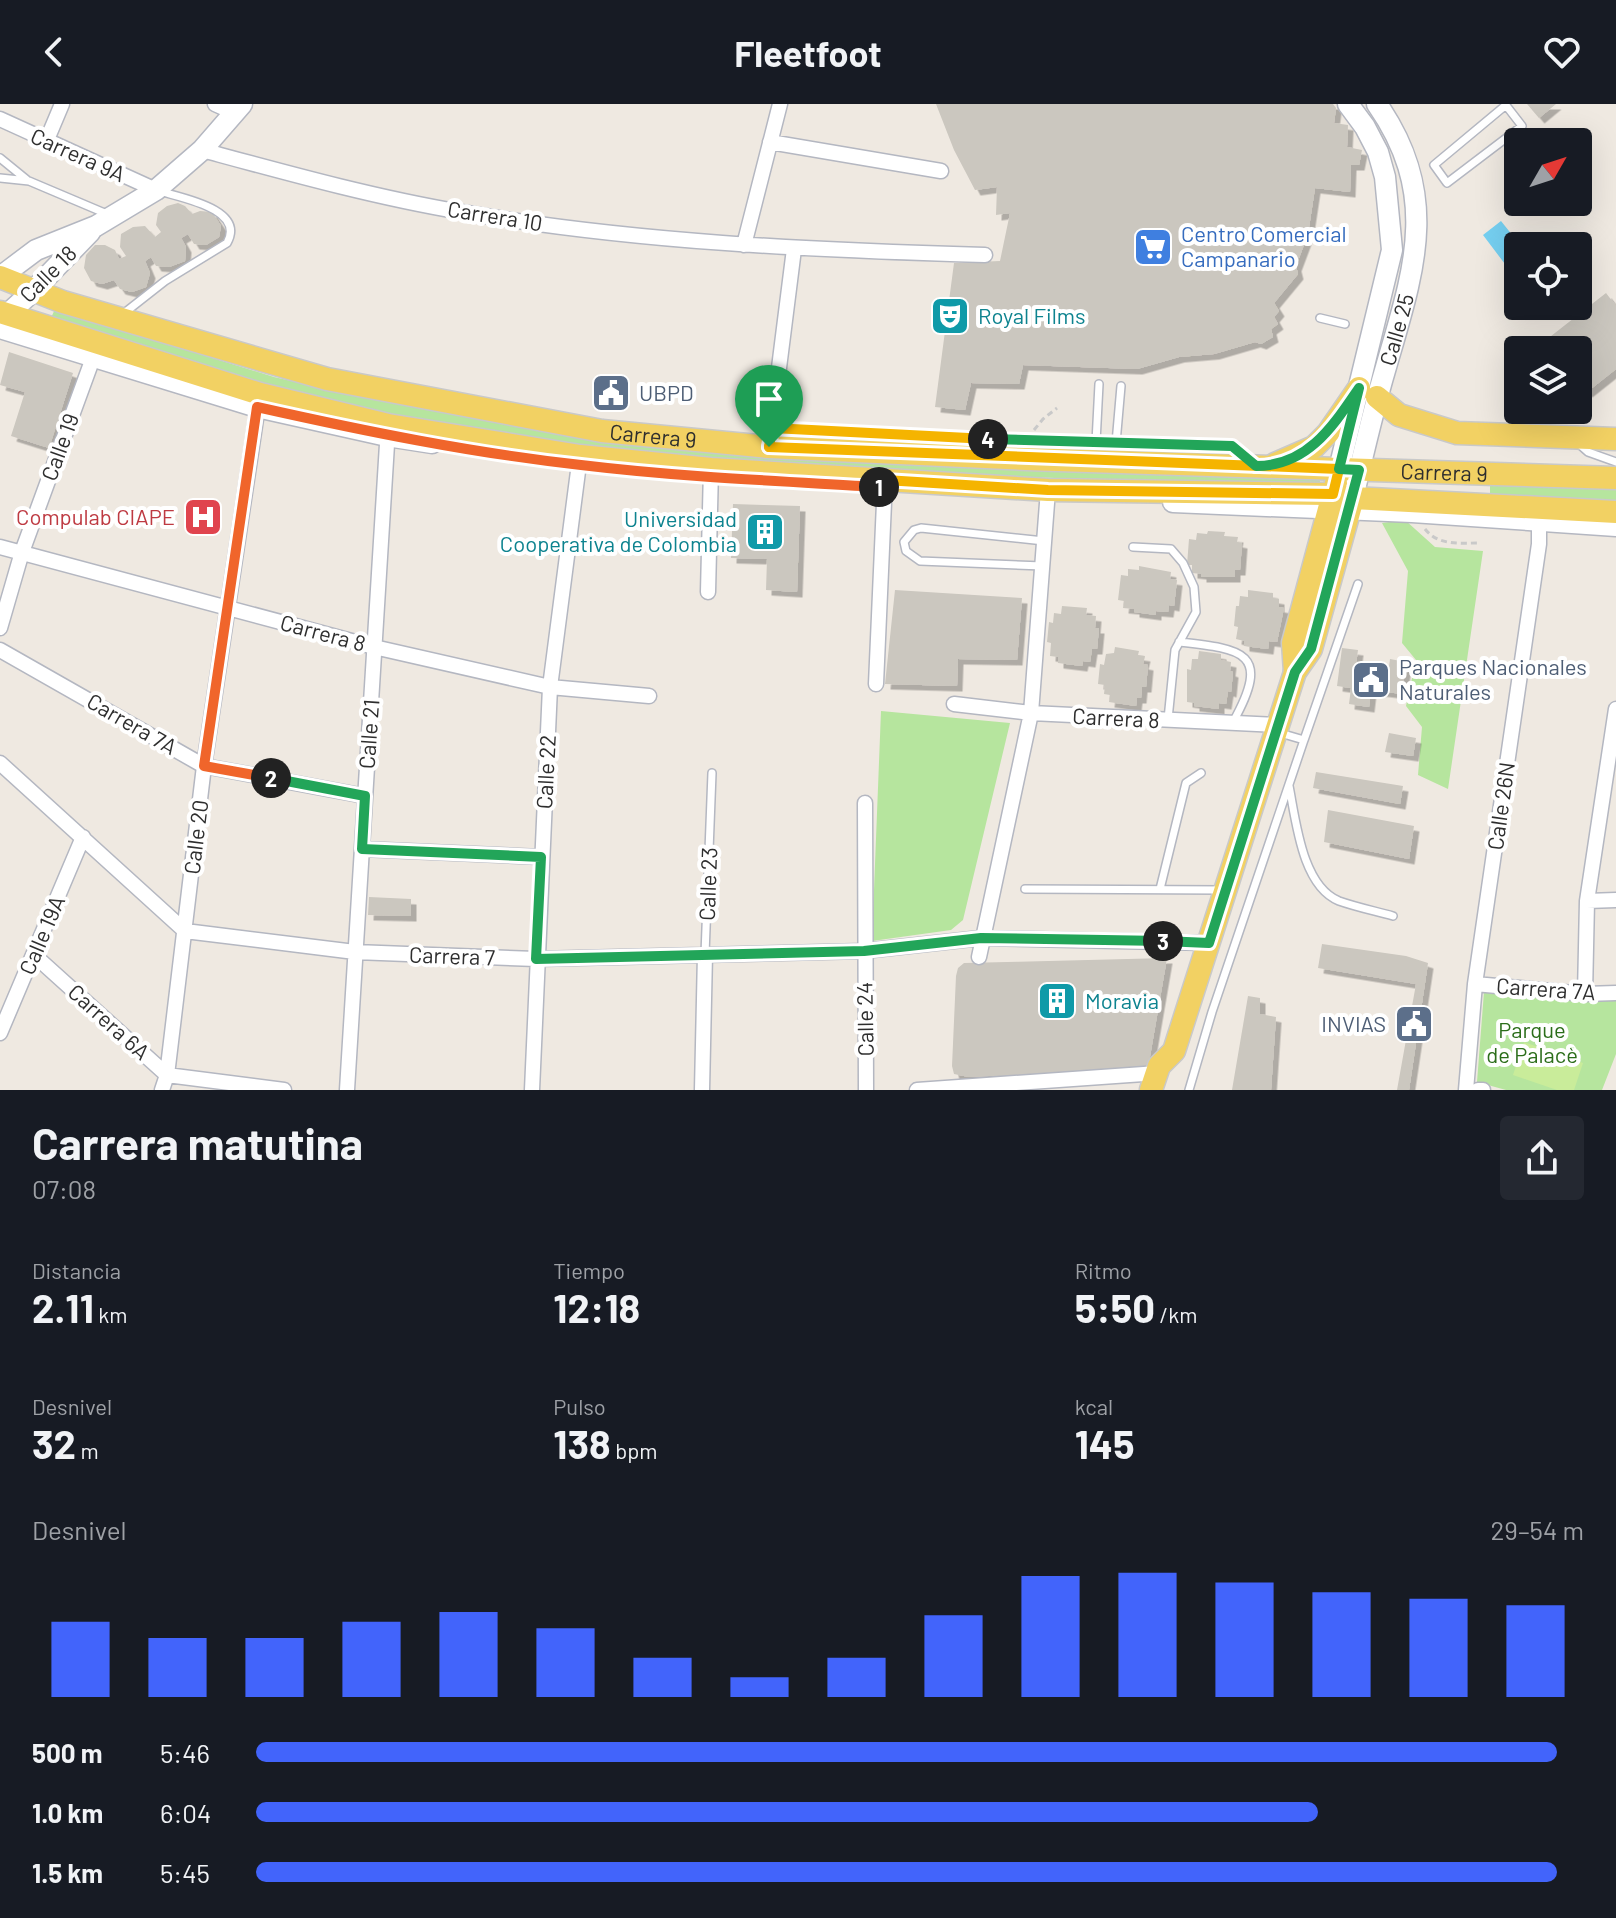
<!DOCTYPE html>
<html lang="es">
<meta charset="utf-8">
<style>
body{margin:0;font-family:Barlow,sans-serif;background:#242831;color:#f1f3f6;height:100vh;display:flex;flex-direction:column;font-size:30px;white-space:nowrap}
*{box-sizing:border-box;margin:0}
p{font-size:26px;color:#9ea1a6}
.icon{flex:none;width:44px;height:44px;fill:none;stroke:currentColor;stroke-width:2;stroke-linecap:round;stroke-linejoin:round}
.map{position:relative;height:986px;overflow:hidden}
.drawer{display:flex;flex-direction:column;background:#171b24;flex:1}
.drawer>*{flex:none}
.needle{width:52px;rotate:51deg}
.controls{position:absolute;left:1504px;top:24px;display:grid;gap:16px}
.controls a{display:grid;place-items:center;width:88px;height:88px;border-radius:8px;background:#171b24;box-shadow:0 8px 32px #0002;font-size:40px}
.pin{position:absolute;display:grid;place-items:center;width:68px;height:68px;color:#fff;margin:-82px -34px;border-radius:50% 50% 50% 0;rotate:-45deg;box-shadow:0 0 8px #0007}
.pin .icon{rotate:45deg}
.km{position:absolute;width:40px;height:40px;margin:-20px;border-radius:50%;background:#222;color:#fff;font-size:22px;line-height:40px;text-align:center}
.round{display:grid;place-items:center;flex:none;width:84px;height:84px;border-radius:8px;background:#242831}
.head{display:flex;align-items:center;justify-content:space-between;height:136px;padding:0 32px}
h1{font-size:44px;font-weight:700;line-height:60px}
.metrics{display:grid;grid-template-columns:repeat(3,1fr);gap:12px;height:136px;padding:8px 32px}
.metrics div{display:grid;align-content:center}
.metrics b{font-size:40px;font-weight:700}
.metrics small{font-size:22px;font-weight:400}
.metrics p{font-size:22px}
.chart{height:224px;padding:16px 32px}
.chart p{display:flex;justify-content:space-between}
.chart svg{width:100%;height:144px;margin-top:8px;stroke:#4264fb;stroke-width:6}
ul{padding:0 32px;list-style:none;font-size:26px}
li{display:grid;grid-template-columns:128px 96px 1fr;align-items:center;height:60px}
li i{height:20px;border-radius:10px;background:#4264fb}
header{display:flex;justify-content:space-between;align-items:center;height:104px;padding:0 32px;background:#171b24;font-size:36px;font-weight:700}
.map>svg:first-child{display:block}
.green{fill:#b6e59e}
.pitch{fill:#c9ec9a}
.water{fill:#75cff0}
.building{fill:#cbc7bf;filter:url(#shadow)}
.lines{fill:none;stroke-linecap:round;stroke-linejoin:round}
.lane-casing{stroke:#b4b7c1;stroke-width:10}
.street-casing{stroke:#b4b7c1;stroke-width:17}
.secondary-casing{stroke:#b4b7c1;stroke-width:23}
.primary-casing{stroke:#c9c9c9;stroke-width:25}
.path{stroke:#c9c9c9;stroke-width:3;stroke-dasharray:6 4;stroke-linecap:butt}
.lane{stroke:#fff;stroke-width:7}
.street{stroke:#fff;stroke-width:14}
.secondary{stroke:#fff;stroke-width:20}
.primary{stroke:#f2d163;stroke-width:22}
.split-1-casing{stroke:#fff;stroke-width:16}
.split-2-casing{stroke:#fff;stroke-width:16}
.split-3-casing{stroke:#fff;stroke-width:16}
.split-4-casing{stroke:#fff;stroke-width:16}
.split-5-casing{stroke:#fff;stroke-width:16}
.split-1{stroke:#f5b400;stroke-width:10}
.split-2{stroke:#f0652b;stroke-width:10}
.split-3{stroke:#22a559;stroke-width:10}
.split-4{stroke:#22a559;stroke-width:10}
.split-5{stroke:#f5b400;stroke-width:10}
.labels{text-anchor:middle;stroke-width:8;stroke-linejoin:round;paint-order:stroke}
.street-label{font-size:22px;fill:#2e2e2e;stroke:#fff}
.shop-label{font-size:22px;fill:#366cbe;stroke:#fff;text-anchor:start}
.culture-label{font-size:22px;fill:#0d838f;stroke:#fff;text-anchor:start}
.service-label{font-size:22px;fill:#4e5e75;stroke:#fff;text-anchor:start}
.health-label{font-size:22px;fill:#be3a42;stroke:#fff;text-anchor:end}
.park-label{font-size:22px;fill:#2c6e1b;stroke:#fff}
</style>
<header><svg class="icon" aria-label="back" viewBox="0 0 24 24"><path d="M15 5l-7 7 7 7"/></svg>Fleetfoot<svg class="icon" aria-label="heart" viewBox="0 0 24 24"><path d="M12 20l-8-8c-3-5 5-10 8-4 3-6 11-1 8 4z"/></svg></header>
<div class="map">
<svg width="1616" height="986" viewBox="0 0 1616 986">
<defs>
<filter id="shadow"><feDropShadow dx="5.5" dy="5.5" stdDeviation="0" flood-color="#0004"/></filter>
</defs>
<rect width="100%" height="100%" fill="#efe9e1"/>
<path class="green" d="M 55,205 L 274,273 L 366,294 L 592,335 L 1319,368 L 1320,378 L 1132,377 L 973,371 L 752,358 L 590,343 L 365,306 L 271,284 L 50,216 Z
M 1490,376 L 1616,383 L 1616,398 L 1490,391 Z
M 1405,416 L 1435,443 L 1483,447 L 1448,685 L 1418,671 L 1422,623 L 1406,602 L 1416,556 L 1402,539 L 1408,467 L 1382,419 Z
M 881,607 L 1010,619 L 963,816 L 951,826 L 872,837 Z
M 1484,888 L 1616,897 L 1616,950 L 1602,986 L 1506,986 L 1477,978 Z"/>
<path class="pitch" d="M 1524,938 L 1583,959 L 1574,986 L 1557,986 L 1513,971 Z"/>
<path class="water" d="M 1501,117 L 1521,142 L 1518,142 L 1518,169 L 1514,172 L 1483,131 Z"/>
<path class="building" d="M 936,0 L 1333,0 L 1336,4 L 1334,19 L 1348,21 L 1347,43 L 1362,46 L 1359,61 L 1351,61 L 1350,88 L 1315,84 L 1308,130 L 1296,162 L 1298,170 L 1274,199 L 1279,207 L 1274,213 L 1278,220 L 1271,225 L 1273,233 L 1261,240 L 1255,238 L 1214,250 L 1179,253 L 1137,265 L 1023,261 L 1019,280 L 971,279 L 965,306 L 935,303 L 954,159 L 1000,157 L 1010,109 L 996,111 L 997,83 L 975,86 L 954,46 Z
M 1527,0 L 1556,0 L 1539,14 Z
M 178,99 L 185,102 L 192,110 L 200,107 L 212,108 L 221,122 L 219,133 L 206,141 L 194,140 L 188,130 L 181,134 L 186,143 L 185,157 L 169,163 L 156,162 L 151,153 L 145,157 L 150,169 L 146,183 L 132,188 L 120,185 L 114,176 L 102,180 L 91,177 L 84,164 L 86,151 L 95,141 L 105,141 L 115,146 L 119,155 L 126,152 L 120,143 L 121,130 L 133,123 L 145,122 L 155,133 L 161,128 L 156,121 L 158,109 L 167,102 Z
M 1606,189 L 1616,202 L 1616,265 L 1587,288 L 1578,276 L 1578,246 L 1554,246 L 1546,236 Z
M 9,248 L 73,269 L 49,344 L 11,332 L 25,288 L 0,281 Z
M 733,400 L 800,402 L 797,488 L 766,486 L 767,455 L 731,454 Z
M 1208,427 L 1225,428 L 1224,432 L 1238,433 L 1237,438 L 1242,439 L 1240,466 L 1235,466 L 1235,473 L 1201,473 L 1201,470 L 1192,469 L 1192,461 L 1187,461 L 1189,435 L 1196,436 L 1197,429 L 1207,430 Z
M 1139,462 L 1171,468 L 1170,475 L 1177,476 L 1174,502 L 1169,501 L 1168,508 L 1156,507 L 1156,511 L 1134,508 L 1134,505 L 1123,504 L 1124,497 L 1118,496 L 1121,471 L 1128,472 L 1128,465 L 1139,466 Z
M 895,486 L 1022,494 L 1017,556 L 958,555 L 957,582 L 885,580 Z
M 1248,486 L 1273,489 L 1273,494 L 1279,495 L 1279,503 L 1284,504 L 1277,538 L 1269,537 L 1268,545 L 1244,542 L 1244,537 L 1236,535 L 1238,523 L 1234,522 L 1236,502 L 1239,502 L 1240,492 L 1248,493 Z
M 1062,502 L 1087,504 L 1086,511 L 1096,512 L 1095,524 L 1099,524 L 1097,545 L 1092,545 L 1090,558 L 1083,557 L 1082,562 L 1058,559 L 1058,553 L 1050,552 L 1051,539 L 1047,538 L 1049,518 L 1053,519 L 1054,509 L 1061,510 Z
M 1115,543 L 1139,547 L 1138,551 L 1145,552 L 1143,560 L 1148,561 L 1146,583 L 1142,583 L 1141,594 L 1137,594 L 1136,602 L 1109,598 L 1110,591 L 1104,590 L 1105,581 L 1098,580 L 1100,560 L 1104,561 L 1106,550 L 1114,549 Z
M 1342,544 L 1358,546 L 1355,567 L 1388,571 L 1390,555 L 1406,558 L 1402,590 L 1371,586 L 1369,603 L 1349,600 L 1351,584 L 1337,582 Z
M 1199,547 L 1221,550 L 1221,556 L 1231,558 L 1230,567 L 1233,568 L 1231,588 L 1228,587 L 1226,600 L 1219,599 L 1219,605 L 1194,602 L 1194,599 L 1187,598 L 1187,565 L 1191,566 L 1192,555 L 1198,555 Z
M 1389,629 L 1416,634 L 1413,652 L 1385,648 Z
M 1316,668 L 1403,682 L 1400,700 L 1313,684 Z
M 1328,706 L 1414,722 L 1409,755 L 1324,738 Z
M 369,793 L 411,795 L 411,812 L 368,811 Z
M 1322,840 L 1406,852 L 1428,859 L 1409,986 L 1397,986 L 1416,880 L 1318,864 Z
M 1167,854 L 1148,964 L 969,973 L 954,970 L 952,962 L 956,872 L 958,864 L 964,859 Z
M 1248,892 L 1260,894 L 1260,910 L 1276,913 L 1271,986 L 1232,986 Z"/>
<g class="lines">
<defs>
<path id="lane" d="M 1505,0 L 1522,22 L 1447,79 L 1434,61 L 1506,1
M 0,54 L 27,76
M 0,74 L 29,77 L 107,110
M 123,210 L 165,177 L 227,139 C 246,105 182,94 159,87
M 1320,214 L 1345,220
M 772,324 L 1028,337 L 1232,342 L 1248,355
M 1096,338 L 1099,280
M 1116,339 L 1121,282
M 1579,340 L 1588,348 L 1616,358
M 1133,443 L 1171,445 L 1183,459 L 1194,483 L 1196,508 L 1175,546 L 1168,615
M 1043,462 L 920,457 L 906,447 L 904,438 L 914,426 L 921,424 L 1044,437
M 1179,538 C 1243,545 1272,548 1233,618
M 1304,636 L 1358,480
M 1289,682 C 1296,717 1302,782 1339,797 C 1356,803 1375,807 1393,812
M 1025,785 L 1222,786
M 1160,785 L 1186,679 L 1201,669
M 705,850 L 712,669
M 1189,986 L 1212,908 L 1304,636 L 1280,629"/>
<path id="street" d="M 215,0 L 235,9
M 0,15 L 156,86
M 46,38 L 62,0
M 770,38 L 941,67
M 202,46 C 287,69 373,93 461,108 C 634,138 810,146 985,151
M 744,141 L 780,0
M 769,343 L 794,145
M 0,443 L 374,543 L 550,583 L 649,592
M 708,488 L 711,365
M 0,524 L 22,448 L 93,254
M 0,546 L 204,662 L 365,692
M 876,580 L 885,376
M 954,600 L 1031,609 L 1278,621
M 0,659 L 185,827 L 355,848 L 536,855 L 864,847 L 981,834 L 1209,839
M 865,699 L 866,986
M 362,745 L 541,753
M 1587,797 L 1616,796
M 34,851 L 167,971 L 284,986
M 979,853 L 1031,609 L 1048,386
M 1475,880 L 1585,890 L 1616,889
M 1585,890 L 1587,797 L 1616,605
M 0,929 L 83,733
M 162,986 L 167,971 L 204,662 L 259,295
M 347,986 L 388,324
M 532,986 L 550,583 L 580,352
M 702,986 L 705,850
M 917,986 L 1158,969
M 1466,986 L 1475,880 L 1539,440 L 1539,418
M 1478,986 L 1483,986"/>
<g id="secondary">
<path d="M 0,173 L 36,146 L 96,122 L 156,86 L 202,46 L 242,0"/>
<path d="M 0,217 L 32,188 L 90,128"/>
<path d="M 0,224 L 257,303 L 387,332 L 432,339"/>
<path d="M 1339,365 L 1392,146 L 1385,73 L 1378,48 L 1365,23 L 1348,0"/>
<path id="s1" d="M 1353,394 C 1363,350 1373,307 1386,263 C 1414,166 1441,92 1377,0"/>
<path d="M 1173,398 L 1412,408 L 1616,422"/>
</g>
<g id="primary">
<path id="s2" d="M 0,173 L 63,198 L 327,275 L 602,327 L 769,343 L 1027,355 L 1616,374"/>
<path d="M 0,208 L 260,290 L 388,321 L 580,352 L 711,365 L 1048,386 L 1327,390 L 1353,394 L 1616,408"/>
<path d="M 1377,293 L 1399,311 L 1457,329 L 1616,335"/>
<path d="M 1275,360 L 1314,343 L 1328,329 L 1359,284"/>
<path d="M 1295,568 L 1293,539 L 1336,379"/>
<path d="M 1151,986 L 1159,962 L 1174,947 L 1295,568 L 1311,545 L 1353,394"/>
</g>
</defs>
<use href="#lane" class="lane-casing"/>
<use href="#street" class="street-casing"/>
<use href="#secondary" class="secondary-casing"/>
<use href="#primary" class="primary-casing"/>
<path class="path" d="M 1034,326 L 1043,315 L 1057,304
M 1425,425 C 1438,442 1460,439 1480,439"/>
<use href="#lane" class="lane"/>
<use href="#street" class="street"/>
<use href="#secondary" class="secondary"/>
<use href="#primary" class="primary"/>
</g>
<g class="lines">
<defs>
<path id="split-1" d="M 769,343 L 1339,365 L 1333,390 L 1048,386 L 885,376 L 885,383 L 879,383"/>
<path id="split-2" d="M 271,674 L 204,662 L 257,303 C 364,327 472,349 581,361 C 680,373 779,377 879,383"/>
<path id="split-3" d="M 271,674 L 365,692 L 362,745 L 541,753 L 536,855 L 864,847 L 981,834 L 1163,837"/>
<path id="split-4" d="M 988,335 L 1232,342 L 1256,362 C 1308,362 1333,322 1359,284 L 1339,365 L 1359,366 L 1311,545 L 1295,568 L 1209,839 L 1163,837"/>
<path id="split-5" d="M 769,343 L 772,324 L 988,335"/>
</defs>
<use href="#split-1" class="split-1-casing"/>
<use href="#split-2" class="split-2-casing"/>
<use href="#split-3" class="split-3-casing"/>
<use href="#split-4" class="split-4-casing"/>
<use href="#split-5" class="split-5-casing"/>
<use href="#split-1" class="split-1"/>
<use href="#split-2" class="split-2"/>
<use href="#split-3" class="split-3"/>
<use href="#split-4" class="split-4"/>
<use href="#split-5" class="split-5"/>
</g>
<defs>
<symbol id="supermarket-square" viewBox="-11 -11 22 22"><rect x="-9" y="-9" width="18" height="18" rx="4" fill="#3f7fe0" stroke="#fff"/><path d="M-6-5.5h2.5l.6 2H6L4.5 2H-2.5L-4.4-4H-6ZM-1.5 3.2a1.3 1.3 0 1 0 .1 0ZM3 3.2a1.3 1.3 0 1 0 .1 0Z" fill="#fff"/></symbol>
<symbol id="theatre-square" viewBox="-11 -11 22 22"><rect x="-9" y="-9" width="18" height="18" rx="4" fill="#0f9aa8" stroke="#fff"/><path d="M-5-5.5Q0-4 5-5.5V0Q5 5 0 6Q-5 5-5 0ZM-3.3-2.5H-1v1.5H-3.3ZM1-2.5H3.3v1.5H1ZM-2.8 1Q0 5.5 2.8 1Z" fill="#fff"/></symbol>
<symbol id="civic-square" viewBox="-11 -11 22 22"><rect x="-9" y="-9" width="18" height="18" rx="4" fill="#5c6f8a" stroke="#fff"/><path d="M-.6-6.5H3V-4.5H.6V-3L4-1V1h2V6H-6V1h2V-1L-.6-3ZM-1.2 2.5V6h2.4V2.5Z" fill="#fff"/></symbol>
<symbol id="hospital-square" viewBox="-11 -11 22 22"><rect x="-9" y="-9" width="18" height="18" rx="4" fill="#e0444e" stroke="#fff"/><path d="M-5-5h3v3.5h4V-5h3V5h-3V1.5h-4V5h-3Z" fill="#fff"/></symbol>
<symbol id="building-square" viewBox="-11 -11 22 22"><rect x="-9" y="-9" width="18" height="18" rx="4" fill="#0f9aa8" stroke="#fff"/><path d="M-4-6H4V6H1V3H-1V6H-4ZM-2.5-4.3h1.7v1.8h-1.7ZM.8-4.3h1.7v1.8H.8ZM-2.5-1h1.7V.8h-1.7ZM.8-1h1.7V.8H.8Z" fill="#fff"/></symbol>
</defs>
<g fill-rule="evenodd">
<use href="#supermarket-square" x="1131" y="121" width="44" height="44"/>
<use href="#theatre-square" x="928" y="190" width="44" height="44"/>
<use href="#civic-square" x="589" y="267" width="44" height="44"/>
<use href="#hospital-square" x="181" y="391" width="44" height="44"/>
<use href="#building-square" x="743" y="406" width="44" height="44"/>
<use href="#civic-square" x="1349" y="554" width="44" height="44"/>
<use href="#building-square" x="1035" y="875" width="44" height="44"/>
<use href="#civic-square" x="1392" y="898" width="44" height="44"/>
</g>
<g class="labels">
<g class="street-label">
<text transform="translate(78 51) rotate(24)" y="8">Carrera 9A</text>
<text transform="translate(495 112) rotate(9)" y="8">Carrera 10</text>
<text transform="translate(48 170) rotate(-45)" y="8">Calle 18</text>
<text dy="8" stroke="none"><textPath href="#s1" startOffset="174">Calle 25</textPath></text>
<text dy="8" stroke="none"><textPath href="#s2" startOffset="674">Carrera 9</textPath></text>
<text transform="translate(60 343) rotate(-70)" y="8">Calle 19</text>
<text dy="8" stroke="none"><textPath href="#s2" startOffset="1466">Carrera 9</textPath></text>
<text transform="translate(323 529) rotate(15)" y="8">Carrera 8</text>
<text transform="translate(1116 614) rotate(3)" y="8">Carrera 8</text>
<text transform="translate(132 620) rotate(30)" y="8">Carrera 7A</text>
<text transform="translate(369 630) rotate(-86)" y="8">Calle 21</text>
<text transform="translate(546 668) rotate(-87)" y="8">Calle 22</text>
<text transform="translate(1501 702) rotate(-82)" y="8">Calle 26N</text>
<text transform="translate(196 733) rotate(-83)" y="8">Calle 20</text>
<text transform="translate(708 780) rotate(-88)" y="8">Calle 23</text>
<text transform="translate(42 831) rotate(-67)" y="8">Calle 19A</text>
<text transform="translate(452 852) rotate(2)" y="8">Carrera 7</text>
<text transform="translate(1546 885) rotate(4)" y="8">Carrera 7A</text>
<text transform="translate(865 915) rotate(-91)" y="8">Calle 24</text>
<text transform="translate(109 918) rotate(42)" y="8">Carrera 6A</text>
</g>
<g class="shop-label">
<text x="1181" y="138">Centro Comercial<tspan x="1181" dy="25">Campanario</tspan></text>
</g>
<g class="culture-label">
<text x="978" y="220">Royal Films</text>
<text x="737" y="423" text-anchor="end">Universidad<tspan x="737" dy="25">Cooperativa de Colombia</tspan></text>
<text x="1085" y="905">Moravia</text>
</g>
<g class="service-label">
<text x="639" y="297">UBPD</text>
<text x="1399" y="571">Parques Nacionales<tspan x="1399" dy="25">Naturales</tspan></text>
<text x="1386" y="928" text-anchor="end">INVIAS</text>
</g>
<g class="health-label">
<text x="175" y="421">Compulab CIAPE</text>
</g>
<g class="park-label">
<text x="1532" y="934">Parque<tspan x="1532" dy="25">de Palacè</tspan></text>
</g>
</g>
</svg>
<div class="controls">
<a><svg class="needle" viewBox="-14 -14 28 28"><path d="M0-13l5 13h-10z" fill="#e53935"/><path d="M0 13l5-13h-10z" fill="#9ea1a6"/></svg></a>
<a><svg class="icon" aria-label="locate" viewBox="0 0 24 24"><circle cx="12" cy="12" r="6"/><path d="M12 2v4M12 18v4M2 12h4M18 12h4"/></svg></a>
<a><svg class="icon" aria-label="layers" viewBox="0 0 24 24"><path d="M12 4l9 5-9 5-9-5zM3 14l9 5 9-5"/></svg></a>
</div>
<div class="pin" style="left:769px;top:343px;background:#1e9e55"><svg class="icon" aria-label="arrive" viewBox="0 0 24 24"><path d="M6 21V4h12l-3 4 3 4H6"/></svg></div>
<b class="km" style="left:879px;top:383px">1</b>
<b class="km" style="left:271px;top:674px">2</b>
<b class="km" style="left:1163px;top:837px">3</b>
<b class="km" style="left:988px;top:335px">4</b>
</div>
<section class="drawer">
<div class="head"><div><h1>Carrera matutina</h1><p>07:08</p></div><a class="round"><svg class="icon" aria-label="share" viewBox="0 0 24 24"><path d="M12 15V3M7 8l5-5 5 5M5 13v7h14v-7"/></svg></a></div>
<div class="metrics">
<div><p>Distancia</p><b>2.11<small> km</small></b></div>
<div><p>Tiempo</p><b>12:18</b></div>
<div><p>Ritmo</p><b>5:50<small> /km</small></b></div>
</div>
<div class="metrics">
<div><p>Desnivel</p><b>32<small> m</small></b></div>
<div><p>Pulso</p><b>138<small> bpm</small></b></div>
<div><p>kcal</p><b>145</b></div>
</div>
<div class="chart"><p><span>Desnivel</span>29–54 m</p>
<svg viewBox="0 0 160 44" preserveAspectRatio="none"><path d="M5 44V21M15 44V26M25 44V26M35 44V21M45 44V18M55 44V23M65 44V32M75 44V38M85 44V32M95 44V19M105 44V7M115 44V6M125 44V9M135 44V12M145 44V14M155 44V16"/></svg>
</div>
<ul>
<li><b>500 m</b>5:46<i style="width:98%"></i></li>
<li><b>1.0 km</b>6:04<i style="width:80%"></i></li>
<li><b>1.5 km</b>5:45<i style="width:98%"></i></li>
</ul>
</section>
